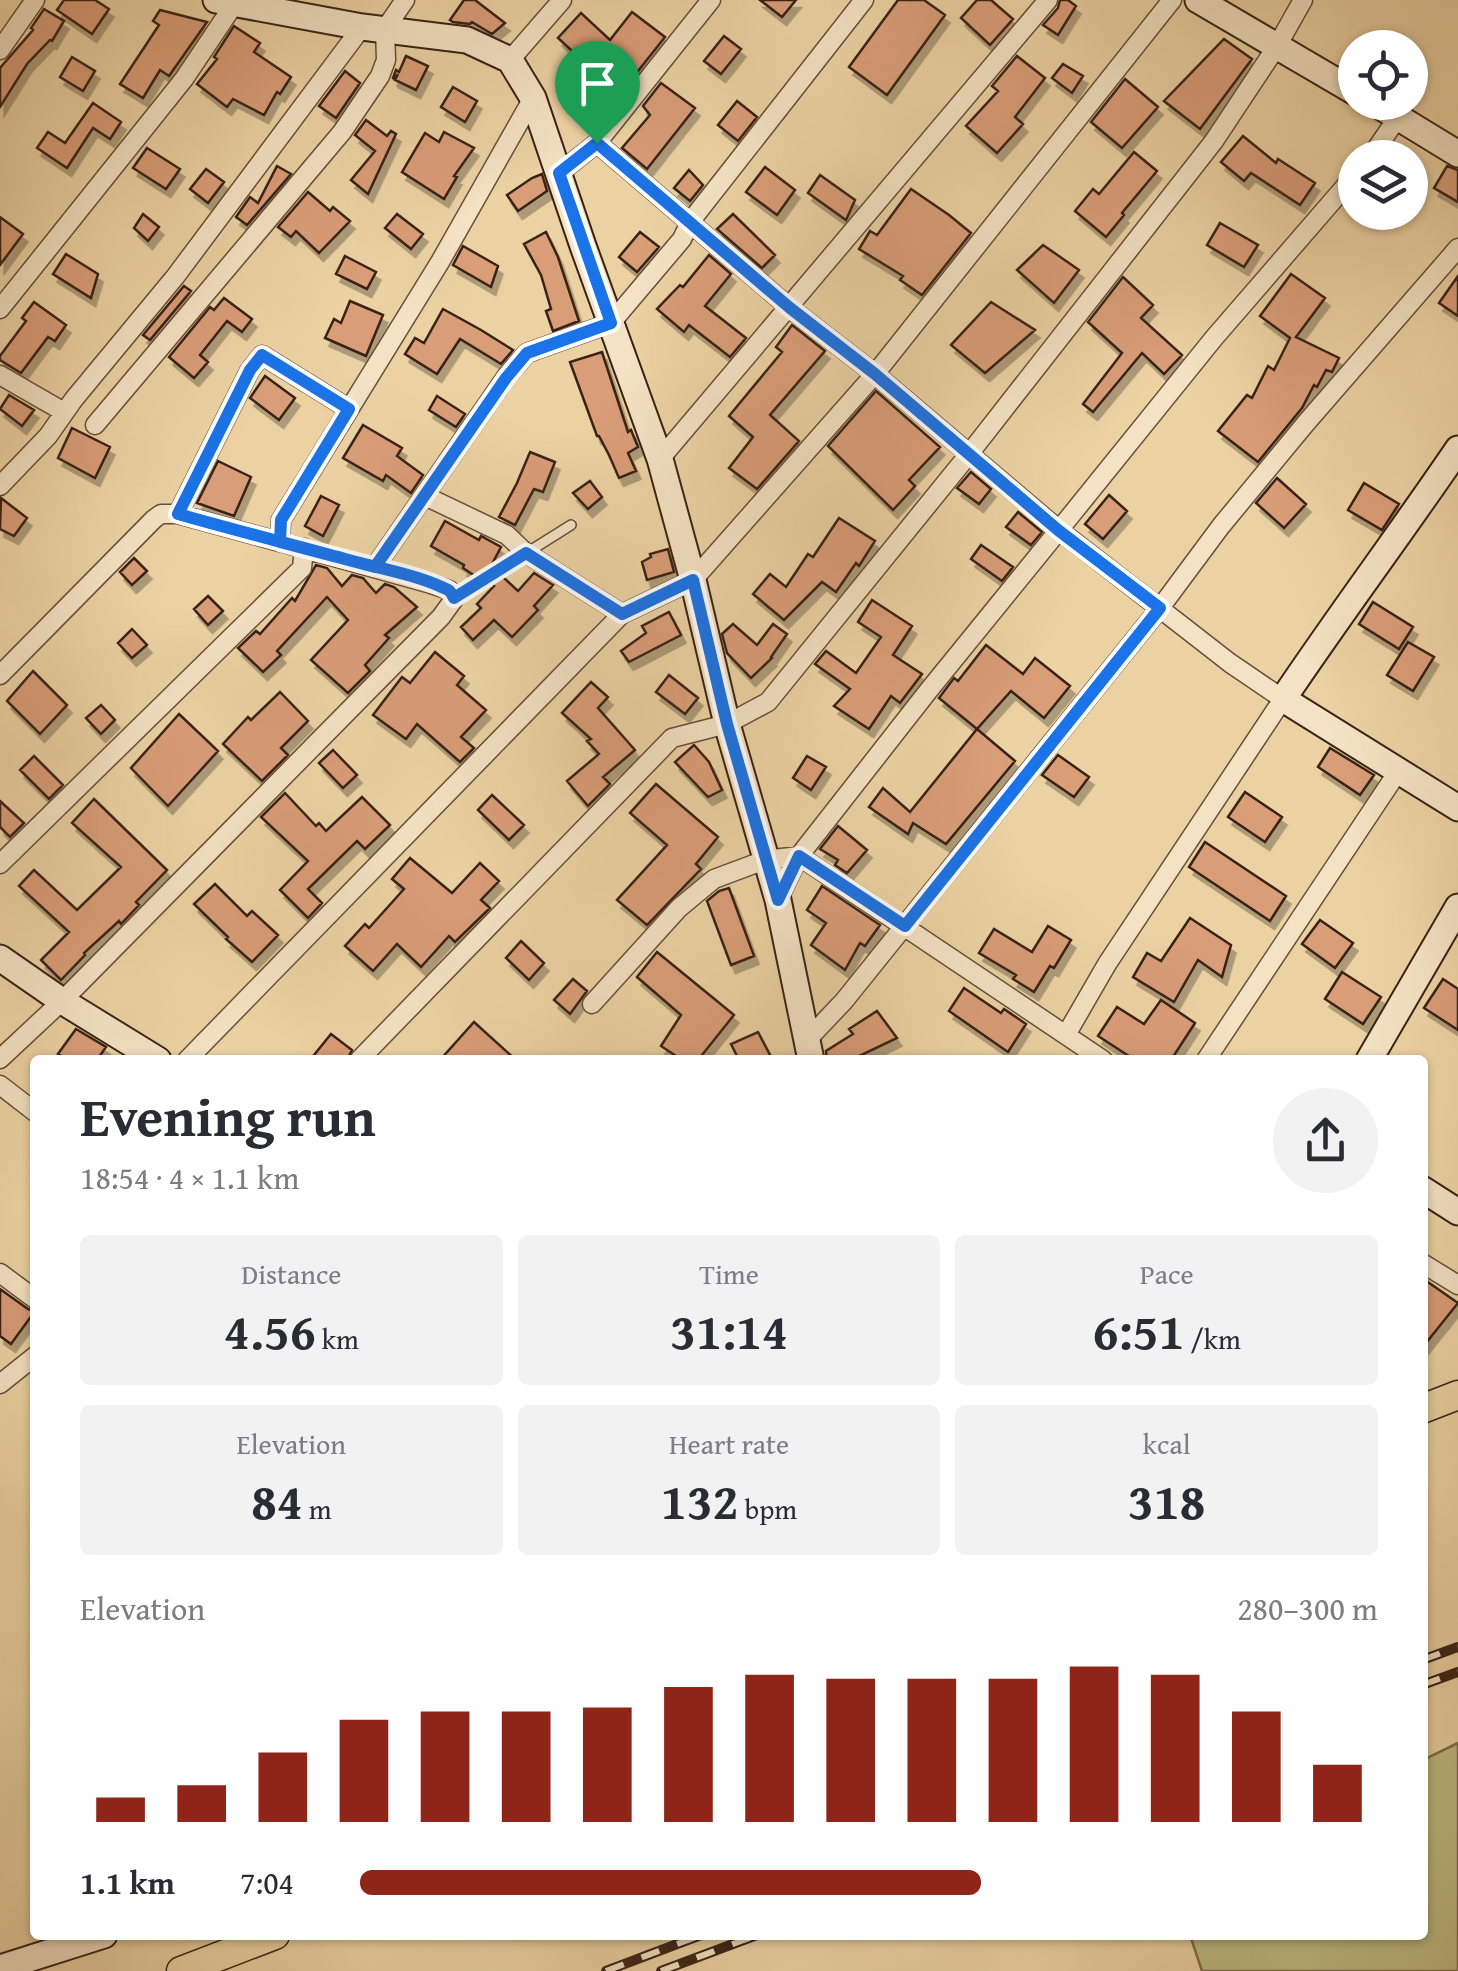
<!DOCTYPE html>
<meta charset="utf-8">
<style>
body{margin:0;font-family:"Gentium Book Plus",serif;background:#f2f2f3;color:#2b2b33;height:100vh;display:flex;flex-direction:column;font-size:38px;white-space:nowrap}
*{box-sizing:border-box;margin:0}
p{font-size:32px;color:#7c7c81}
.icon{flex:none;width:55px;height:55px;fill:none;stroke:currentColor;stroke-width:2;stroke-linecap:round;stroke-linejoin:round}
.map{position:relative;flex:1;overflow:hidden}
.sheet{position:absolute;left:30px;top:1055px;width:1398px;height:885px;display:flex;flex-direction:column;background:#fff;border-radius:10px;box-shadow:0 2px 8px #0004}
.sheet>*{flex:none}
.fabs{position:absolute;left:1338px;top:30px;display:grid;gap:20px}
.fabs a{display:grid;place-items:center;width:90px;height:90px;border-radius:50%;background:#fff;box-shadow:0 2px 8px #0004;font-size:50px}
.pin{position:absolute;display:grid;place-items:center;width:85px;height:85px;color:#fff;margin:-102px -42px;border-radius:50% 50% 50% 0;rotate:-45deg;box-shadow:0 0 10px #0007}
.pin .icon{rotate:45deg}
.round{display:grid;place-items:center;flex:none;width:105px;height:105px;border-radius:52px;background:#f2f2f3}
.head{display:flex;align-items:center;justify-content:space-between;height:170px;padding:0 50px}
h1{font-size:55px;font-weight:600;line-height:75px}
.figures{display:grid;grid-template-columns:repeat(3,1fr);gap:15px;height:170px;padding:10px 50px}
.figures div{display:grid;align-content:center;border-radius:10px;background:#f2f2f3;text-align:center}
.figures b{font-size:50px;font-weight:600}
.figures small{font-size:28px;font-weight:400}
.figures p{font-size:28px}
.chart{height:280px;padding:20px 50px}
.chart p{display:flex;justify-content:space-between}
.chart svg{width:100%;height:180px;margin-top:10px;stroke:#8f2418;stroke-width:6}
ul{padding:0 50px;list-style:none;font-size:32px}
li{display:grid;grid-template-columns:160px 120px 1fr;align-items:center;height:75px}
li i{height:25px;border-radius:12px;background:#8f2418}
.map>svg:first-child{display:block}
.green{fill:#bdba81;stroke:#7b6e4c;stroke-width:2.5}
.building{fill:#d99d78;stroke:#392216;stroke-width:2.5;filter:url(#shadow)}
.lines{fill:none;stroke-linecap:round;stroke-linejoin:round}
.lane-casing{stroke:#664e39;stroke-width:12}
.street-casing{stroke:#664e39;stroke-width:21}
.secondary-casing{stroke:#392216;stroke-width:29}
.primary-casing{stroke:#392216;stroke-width:31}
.lane{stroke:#f3e2c3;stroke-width:9}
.street{stroke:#f3e2c3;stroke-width:18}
.secondary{stroke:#f3e2c3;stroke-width:25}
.primary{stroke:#ecd2a3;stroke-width:28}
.rail-casing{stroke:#392216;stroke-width:10}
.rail{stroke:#f3e2c3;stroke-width:6;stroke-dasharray:19;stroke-linecap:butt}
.route-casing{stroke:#fff;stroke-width:20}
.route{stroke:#1a73e8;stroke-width:12}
</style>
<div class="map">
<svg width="1458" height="1971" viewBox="0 0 1458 1971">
<defs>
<filter id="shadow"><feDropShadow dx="4.5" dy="8" stdDeviation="0" flood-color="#0004"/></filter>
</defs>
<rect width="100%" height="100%" fill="#ecd2a3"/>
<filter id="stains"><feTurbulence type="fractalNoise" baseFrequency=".002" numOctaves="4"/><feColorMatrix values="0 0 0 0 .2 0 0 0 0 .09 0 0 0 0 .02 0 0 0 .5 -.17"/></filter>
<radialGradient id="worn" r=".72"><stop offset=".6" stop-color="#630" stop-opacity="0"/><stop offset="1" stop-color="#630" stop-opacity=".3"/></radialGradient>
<path class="green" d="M 1458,1743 L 1458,1971 L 1202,1971 L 1190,1935 L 1422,1935 L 1423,1760 Z"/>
<path class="building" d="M 64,0 L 95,0 L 109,9 L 92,34 L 57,10 Z
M 464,0 L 475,0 L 505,23 L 492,34 L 472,22 L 470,24 L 453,22 L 450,20 Z
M 760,0 L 796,0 L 782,17 Z
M 898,0 L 924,0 L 945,15 L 887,95 L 849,67 Z
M 977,0 L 991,0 L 1013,19 L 990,45 L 961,18 Z
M 1060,0 L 1068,0 L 1076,6 L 1058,35 L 1043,25 L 1058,8 Z
M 44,9 L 64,21 L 52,41 L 50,40 L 27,64 L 0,107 L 0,68 L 33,30 L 31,28 Z
M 160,10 L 207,22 L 169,76 L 160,70 L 143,98 L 120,84 L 159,25 L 153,21 Z
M 632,12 L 665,37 L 623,90 L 586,60 L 584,62 L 558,38 L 581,13 L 610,40 Z
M 234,26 L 260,43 L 254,52 L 291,77 L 280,94 L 277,92 L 264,115 L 233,99 L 227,107 L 197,84 L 217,59 L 214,57 Z
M 724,36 L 741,49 L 721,74 L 704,61 Z
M 1224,39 L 1252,59 L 1200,129 L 1164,101 Z
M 406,56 L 428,66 L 416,90 L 395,80 L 398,74 L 394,79 L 393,78 L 396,70 L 399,72 Z
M 1017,56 L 1045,78 L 1015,117 L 1023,124 L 997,153 L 966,126 L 998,91 L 992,86 Z
M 72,57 L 95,71 L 83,91 L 60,77 Z
M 1063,64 L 1083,76 L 1072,93 L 1052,78 Z
M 345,71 L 360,83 L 336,118 L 319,106 Z
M 1125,79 L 1158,107 L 1122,148 L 1091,122 Z
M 661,83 L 695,108 L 647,169 L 622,148 L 650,115 L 643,106 Z
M 453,87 L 477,101 L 465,122 L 441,107 Z
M 737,101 L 757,117 L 738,141 L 718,125 Z
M 93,103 L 121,122 L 110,139 L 93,128 L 67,168 L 37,148 L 48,132 L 65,143 Z
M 366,120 L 387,136 L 391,131 L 396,134 L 368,194 L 351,180 L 375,151 L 355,135 Z
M 444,132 L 474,148 L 454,176 L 457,177 L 444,199 L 402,172 L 425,133 L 439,142 Z
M 1243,136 L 1276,163 L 1278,159 L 1315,183 L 1300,205 L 1251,173 L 1244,181 L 1221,162 Z
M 147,148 L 180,169 L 166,189 L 133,168 Z
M 1134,152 L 1157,171 L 1122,213 L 1124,215 L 1106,237 L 1075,211 L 1093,189 L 1099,194 Z
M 277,166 L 291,174 L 247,225 L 236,217 L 250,197 L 258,203 Z
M 1447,166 L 1458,170 L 1458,202 L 1434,188 Z
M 765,167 L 795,190 L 777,215 L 746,192 Z
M 206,169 L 224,182 L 208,203 L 190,189 Z
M 689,170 L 703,185 L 690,201 L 674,188 Z
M 542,174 L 547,191 L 518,211 L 507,195 L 532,178 Z
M 820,175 L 855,200 L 846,220 L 808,193 Z
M 911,189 L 949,215 L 971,233 L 922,295 L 900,280 L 903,276 L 859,249 L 870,231 L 877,235 Z
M 308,192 L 330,211 L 333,207 L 350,221 L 319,253 L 296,231 L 291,237 L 278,227 Z
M 143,214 L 159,227 L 148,241 L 134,228 Z
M 397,214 L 423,234 L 411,249 L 385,228 Z
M 733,214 L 775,255 L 762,268 L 717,229 Z
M 0,217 L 23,234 L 0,265 Z
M 1220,223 L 1258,245 L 1244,267 L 1207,245 Z
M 546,232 L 558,257 L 579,321 L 553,331 L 546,311 L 551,309 L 541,275 L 524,244 Z
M 640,232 L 659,247 L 637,272 L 619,257 Z
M 1043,245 L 1079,270 L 1054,303 L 1017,270 Z
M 463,246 L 498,266 L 491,287 L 453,265 Z
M 66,254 L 98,274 L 91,298 L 53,274 Z
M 709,255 L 731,274 L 705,306 L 746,338 L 730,357 L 689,325 L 684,332 L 657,309 L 680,285 L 683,287 Z
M 345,256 L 376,272 L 367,289 L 336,274 Z
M 1291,274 L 1325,298 L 1296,337 L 1339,358 L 1332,372 L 1326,370 L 1317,387 L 1314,385 L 1302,408 L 1258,462 L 1218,431 L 1247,395 L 1252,398 L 1268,366 L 1274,370 L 1290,338 L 1260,316 Z
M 1458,276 L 1458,316 L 1439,303 Z
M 1123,277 L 1153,305 L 1141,318 L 1182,355 L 1164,374 L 1142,353 L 1093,412 L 1083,404 L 1122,353 L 1088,322 Z
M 184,286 L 191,291 L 150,340 L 143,335 Z
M 224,298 L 252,319 L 242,332 L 227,321 L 200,355 L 208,362 L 194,378 L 169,357 L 210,307 L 214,310 Z
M 350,301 L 383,315 L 366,356 L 325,338 L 334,319 L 341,323 Z
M 34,302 L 66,325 L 55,341 L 48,337 L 21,373 L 0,360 L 0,356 L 26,321 L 22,318 Z
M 991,302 L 1035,330 L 985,373 L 951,345 Z
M 443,309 L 481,330 L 513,350 L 501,364 L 460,339 L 437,374 L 405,354 L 415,338 L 424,343 Z
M 792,325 L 825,351 L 770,415 L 799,441 L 757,489 L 729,468 L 753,437 L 729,416 L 782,352 L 776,347 Z
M 602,352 L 628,432 L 631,430 L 638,447 L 628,453 L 636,471 L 619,478 L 609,455 L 599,436 L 597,436 L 570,362 Z
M 265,376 L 295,398 L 279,420 L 250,398 Z
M 876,391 L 940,447 L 909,480 L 915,486 L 893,510 L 828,446 Z
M 9,395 L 34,410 L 22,426 L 0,409 Z
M 437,396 L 465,414 L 456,427 L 429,410 Z
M 363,425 L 402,448 L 397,456 L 423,475 L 411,493 L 386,475 L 383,481 L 343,458 Z
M 72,428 L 110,447 L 95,478 L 58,458 Z
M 530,452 L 555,462 L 543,492 L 534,489 L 515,525 L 499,517 L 517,483 Z
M 218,461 L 251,477 L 234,516 L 197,503 Z
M 971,472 L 991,489 L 979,504 L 957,488 Z
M 1277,478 L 1306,504 L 1284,528 L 1256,503 Z
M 590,481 L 602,497 L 588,509 L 573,493 Z
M 1364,483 L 1399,504 L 1382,530 L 1348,510 Z
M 1109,495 L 1127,511 L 1103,539 L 1085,524 Z
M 321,496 L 339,505 L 323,536 L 305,526 Z
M 1,498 L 27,518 L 14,536 L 0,529 Z
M 1018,512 L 1042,532 L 1031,545 L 1006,527 Z
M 839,518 L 875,541 L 859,566 L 856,563 L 836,592 L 822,582 L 784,620 L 753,594 L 770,574 L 786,587 L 808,554 L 813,557 Z
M 445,521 L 479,540 L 481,536 L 501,547 L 491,566 L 475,576 L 463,568 L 464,565 L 431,546 Z
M 981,545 L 1013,567 L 1002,581 L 971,559 Z
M 668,549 L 674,572 L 647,580 L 642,562 L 651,557 L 650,554 Z
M 134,558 L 147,571 L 132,585 L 120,572 Z
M 316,565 L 327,568 L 342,586 L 352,575 L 363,578 L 376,593 L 385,584 L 394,587 L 417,607 L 385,635 L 389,638 L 365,665 L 370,671 L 348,693 L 311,660 L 348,620 L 327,597 L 277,651 L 281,655 L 263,672 L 238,648 L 256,631 L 260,634 L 292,598 L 295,601 Z
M 534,573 L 553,585 L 534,606 L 538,610 L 512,637 L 494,620 L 473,640 L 461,627 L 481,608 L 477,604 L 494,586 L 492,584 L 503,577 L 518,591 Z
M 208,596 L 223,611 L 208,625 L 194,609 Z
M 872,600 L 912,626 L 893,655 L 922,674 L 900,703 L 891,696 L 869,729 L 834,706 L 850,689 L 815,664 L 826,651 L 856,673 L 881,637 L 858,622 Z
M 1373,602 L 1413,627 L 1399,649 L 1359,624 Z
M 669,612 L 681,635 L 629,662 L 621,651 L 646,633 L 642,626 Z
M 733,624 L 757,645 L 773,624 L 787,634 L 771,657 L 772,658 L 751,678 L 727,653 L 722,634 Z
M 132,629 L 147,645 L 132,658 L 118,643 Z
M 1408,642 L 1434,657 L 1413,691 L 1387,675 Z
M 986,645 L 1023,674 L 1035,658 L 1070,686 L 1044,718 L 1011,691 L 977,729 L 939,698 L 954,678 L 958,681 Z
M 435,652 L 464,676 L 457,685 L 486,710 L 461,737 L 474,748 L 460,762 L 417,724 L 406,739 L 373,715 L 402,677 L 410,683 Z
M 33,671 L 67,705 L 40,734 L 7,701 Z
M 669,675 L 698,698 L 685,714 L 656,692 Z
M 591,682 L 608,697 L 598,708 L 635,750 L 603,777 L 610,784 L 588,806 L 567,781 L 599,754 L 587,741 L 591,739 L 562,713 Z
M 280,692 L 308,721 L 281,748 L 288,755 L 262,781 L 223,744 L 248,717 L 251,720 Z
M 101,705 L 115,720 L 101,734 L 86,718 Z
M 179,714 L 218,751 L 168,806 L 131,768 Z
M 977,729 L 1015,761 L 946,844 L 913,823 L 908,834 L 869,807 L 883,788 L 910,812 Z
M 694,745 L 709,762 L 722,790 L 708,797 L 675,762 Z
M 1330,748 L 1374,775 L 1360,795 L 1318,767 Z
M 333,750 L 357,775 L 343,788 L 319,763 Z
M 1058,755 L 1089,777 L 1074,797 L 1042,775 Z
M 34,756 L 63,785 L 49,799 L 20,770 Z
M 807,756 L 826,767 L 811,790 L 793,778 Z
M 656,784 L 718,837 L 696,864 L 701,869 L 647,925 L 617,900 L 667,845 L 630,813 Z
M 1245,792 L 1282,817 L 1265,842 L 1228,817 Z
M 285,793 L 316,826 L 319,823 L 326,831 L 362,797 L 390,825 L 365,849 L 357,841 L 308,889 L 322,903 L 308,918 L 280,890 L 308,861 L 261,817 Z
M 492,795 L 524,825 L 509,840 L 478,810 Z
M 94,799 L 167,870 L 136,902 L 139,905 L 121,924 L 119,921 L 84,953 L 85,955 L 61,980 L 41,960 L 69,932 L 19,886 L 34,870 L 77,910 L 121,867 L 72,823 Z
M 0,801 L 24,823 L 10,837 L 0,827 Z
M 838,826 L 867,850 L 847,873 L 835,865 L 838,860 L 820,849 Z
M 1205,842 L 1286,896 L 1270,921 L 1189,867 Z
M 410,858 L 452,893 L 480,863 L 499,881 L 481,900 L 490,908 L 455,942 L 449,936 L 421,967 L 397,944 L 373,971 L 345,946 L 365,924 L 369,928 L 404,889 L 392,879 Z
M 215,884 L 247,916 L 252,911 L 278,935 L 252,962 L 226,939 L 228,937 L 194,904 Z
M 822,886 L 880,925 L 865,946 L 860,943 L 845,970 L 811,945 L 826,923 L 807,910 Z
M 729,888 L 754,956 L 731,965 L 707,901 L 719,891 Z
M 1190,918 L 1231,945 L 1222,977 L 1198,960 L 1174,1002 L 1133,977 L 1147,953 L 1161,961 Z
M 1320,920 L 1353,943 L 1335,968 L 1302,944 Z
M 1048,926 L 1071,940 L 1054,968 L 1050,966 L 1034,992 L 1013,979 L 1016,975 L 979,953 L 994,929 L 1032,952 Z
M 521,941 L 544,963 L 529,980 L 506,958 Z
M 657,952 L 734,1015 L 698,1060 L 682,1060 L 661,1046 L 681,1015 L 637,977 Z
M 1342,972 L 1381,997 L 1363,1024 L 1325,999 Z
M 573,979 L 587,991 L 570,1014 L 554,1000 Z
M 1443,979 L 1458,989 L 1458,1030 L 1424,1008 Z
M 964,988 L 1001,1013 L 1004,1009 L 1026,1024 L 1008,1052 L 949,1011 Z
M 1161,1000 L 1195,1023 L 1171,1060 L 1135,1060 L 1098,1036 L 1117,1007 L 1144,1024 Z
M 877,1011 L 897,1038 L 851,1060 L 827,1060 L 826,1051 L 853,1034 L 849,1029 Z
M 474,1022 L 516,1060 L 440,1060 Z
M 76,1029 L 106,1047 L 97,1060 L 68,1060 L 58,1054 Z
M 758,1032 L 770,1055 L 758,1060 L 739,1060 L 731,1044 Z
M 331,1034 L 352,1050 L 347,1060 L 310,1060 Z
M 1422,1278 L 1458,1303 L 1422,1348 Z
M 0,1289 L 28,1309 L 35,1311 L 11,1344 L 0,1336 Z"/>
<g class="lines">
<defs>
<path id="lane" d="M 455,598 L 571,525"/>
<path id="street" d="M 0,50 L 35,0
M 510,60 L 562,0
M 597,143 L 790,308 L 875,374 L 1059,530 L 1214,338 L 1355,175
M 1370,158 L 1398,117
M 559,173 L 597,143 L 711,0
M 0,309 L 184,79 L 237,0
M 0,375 L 64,412
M 95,425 L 342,132 L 380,76 L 386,60 L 385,29 L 405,0
M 660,459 L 1048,0
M 0,486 L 48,436 L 74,399 L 175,277 L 362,27
M 425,496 L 507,535 L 526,553 L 622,614
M 178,514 L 250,370 L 262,355 L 349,409
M 375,567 L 506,377 L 527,353 L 611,323 L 682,239 L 690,222 L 864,0
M 0,675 L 154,519 L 161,514 L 178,514 L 280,542
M 0,864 L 302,568 L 304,548
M 778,900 L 799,856 L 929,690 L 1059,530 L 1230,663 L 1283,699 L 1107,964 L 1066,1035
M 592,1004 L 679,908 L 714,879 L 765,860 L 799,856 L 1103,1060
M 807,1040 L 844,1001 L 1160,608 L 1221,526 L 1306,423 L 1458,248
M 0,1059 L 62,1001 L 441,617 L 454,599 L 449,590 L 431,584 L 280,542 L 281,520 L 440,262 L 533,98
M 187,1060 L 622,614 L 693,580 L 875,374 L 1172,0
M 359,1060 L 672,738 L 727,724 L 768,702 L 969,454 L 1214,141 L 1277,46 L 1303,0
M 1206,1060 L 1399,770
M 0,1085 L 35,1112
M 1422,1263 L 1458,1285
M 0,1273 L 35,1299
M 0,1384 L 35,1356"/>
<path id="secondary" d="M 216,0 L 362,27 L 467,40 L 510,60 L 533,98 L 583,246 L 660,459 L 693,580 L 727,724 L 778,900 L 811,1060
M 1198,0 L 1355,92
M 1373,102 L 1458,154
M 1458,449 C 1401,533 1340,614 1283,699 L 1458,808
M 0,958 L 62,1001 L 158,1060
M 1369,1060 L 1458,907
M 1422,1189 L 1458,1212
M 0,1968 L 104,1935"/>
<path id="primary" d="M 1422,1409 L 1458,1395
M 181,1971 L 275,1935"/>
</defs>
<use href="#lane" class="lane-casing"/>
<use href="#street" class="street-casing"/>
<use href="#secondary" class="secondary-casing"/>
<use href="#primary" class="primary-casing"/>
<use href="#lane" class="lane"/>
<use href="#street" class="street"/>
<use href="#secondary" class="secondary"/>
<use href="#primary" class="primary"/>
<defs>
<path id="rail" d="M 1422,1660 L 1458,1647
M 1422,1685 L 1458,1672
M 606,1971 L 701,1935
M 661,1971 L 757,1935"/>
</defs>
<use href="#rail" class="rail-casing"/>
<use href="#rail" class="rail"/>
</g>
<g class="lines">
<defs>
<path id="route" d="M 597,143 L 559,173 L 611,323 L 527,353 L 506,378 L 375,567 L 280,542 L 281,520 L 349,409 L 262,355 L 250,370 L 178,514 C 234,530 290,544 345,559 C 377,568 414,574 444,588 C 451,591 450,591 454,598 L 526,553 L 622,614 L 693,580 L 727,724 L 778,900 L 799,856 L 905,926 L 1160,608 L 1058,530 L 875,374 L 790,308 L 597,143"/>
</defs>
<use href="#route" class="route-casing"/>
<use href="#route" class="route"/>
</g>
<rect width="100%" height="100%" filter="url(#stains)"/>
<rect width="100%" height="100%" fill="url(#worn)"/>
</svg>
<div class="fabs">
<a><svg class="icon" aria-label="locate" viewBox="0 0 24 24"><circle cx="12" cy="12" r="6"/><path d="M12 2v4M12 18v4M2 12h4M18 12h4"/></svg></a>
<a><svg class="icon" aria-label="layers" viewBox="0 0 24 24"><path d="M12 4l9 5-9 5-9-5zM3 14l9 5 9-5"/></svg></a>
</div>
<div class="pin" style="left:597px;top:143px;background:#1e9e55"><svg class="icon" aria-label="arrive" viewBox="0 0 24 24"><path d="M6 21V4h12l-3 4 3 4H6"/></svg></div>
<section class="sheet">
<div class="head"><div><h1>Evening run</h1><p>18:54 · 4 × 1.1 km</p></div><a class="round"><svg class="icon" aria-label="share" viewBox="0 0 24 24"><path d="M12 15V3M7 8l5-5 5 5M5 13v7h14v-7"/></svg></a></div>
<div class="figures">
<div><p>Distance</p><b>4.56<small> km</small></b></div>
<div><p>Time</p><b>31:14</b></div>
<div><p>Pace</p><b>6:51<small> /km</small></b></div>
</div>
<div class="figures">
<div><p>Elevation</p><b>84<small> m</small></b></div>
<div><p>Heart rate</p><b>132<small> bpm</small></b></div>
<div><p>kcal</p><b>318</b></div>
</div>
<div class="chart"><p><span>Elevation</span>280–300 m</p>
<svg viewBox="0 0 160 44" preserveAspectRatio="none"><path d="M5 44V38M15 44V35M25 44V27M35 44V19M45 44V17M55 44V17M65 44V16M75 44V11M85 44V8M95 44V9M105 44V9M115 44V9M125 44V6M135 44V8M145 44V17M155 44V30"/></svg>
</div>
<ul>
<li><b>1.1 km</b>7:04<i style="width:61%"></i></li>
</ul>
</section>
</div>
